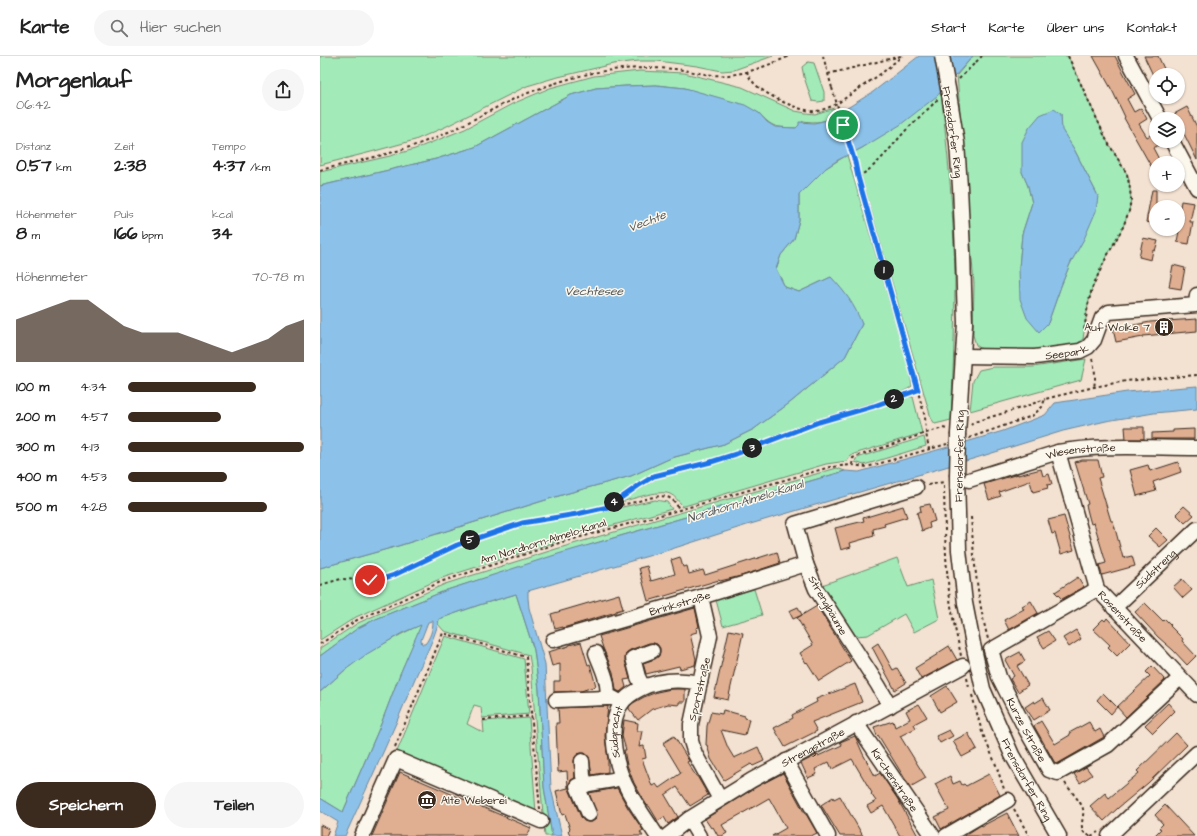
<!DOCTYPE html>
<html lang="de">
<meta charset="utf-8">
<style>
body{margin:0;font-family:"Architects Daughter",sans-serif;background:#f6f6f6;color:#222;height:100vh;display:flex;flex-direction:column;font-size:15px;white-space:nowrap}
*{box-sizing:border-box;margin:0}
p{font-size:13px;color:#767676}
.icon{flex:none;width:22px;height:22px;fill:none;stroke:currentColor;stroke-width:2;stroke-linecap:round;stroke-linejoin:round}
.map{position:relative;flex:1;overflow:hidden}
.side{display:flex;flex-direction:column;background:#fff;width:320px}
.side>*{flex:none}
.controls{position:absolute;left:829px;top:12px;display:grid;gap:8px}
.controls a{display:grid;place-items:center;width:36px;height:36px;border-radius:50%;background:#fff;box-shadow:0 1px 3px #0004;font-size:20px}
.pin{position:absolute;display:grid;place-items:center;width:34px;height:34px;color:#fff;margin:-17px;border:2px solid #fff;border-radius:50%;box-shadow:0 1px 4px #0007}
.km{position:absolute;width:20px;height:20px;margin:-10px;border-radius:50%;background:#222;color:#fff;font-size:11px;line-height:20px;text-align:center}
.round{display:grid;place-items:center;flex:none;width:42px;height:42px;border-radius:21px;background:#f6f6f6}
.headline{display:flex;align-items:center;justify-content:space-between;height:68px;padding:0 16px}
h1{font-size:22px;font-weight:700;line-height:30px}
.figures{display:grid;grid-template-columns:repeat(3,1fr);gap:6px;height:68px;padding:4px 16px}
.figures div{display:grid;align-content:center}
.figures b{font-size:17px;font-weight:700}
.figures small{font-size:11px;font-weight:400}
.figures p{font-size:11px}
.chart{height:112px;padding:8px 16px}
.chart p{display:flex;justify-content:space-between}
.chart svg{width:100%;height:72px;margin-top:4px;fill:#3b2a1e;opacity:.7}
.cta{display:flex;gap:8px;margin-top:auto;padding:8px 16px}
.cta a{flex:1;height:46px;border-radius:24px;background:#3b2a1e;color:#fff;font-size:16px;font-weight:700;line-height:46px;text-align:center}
.cta a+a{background:#f6f6f6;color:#222}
ul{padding:0 16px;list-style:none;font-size:13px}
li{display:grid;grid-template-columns:64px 48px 1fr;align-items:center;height:30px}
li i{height:10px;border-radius:5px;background:#3b2a1e}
header{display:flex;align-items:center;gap:24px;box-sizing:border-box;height:56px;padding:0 20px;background:#fff;border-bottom:1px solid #e0e0e0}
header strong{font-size:19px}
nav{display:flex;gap:22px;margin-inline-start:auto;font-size:14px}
.search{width:280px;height:36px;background:#f6f6f6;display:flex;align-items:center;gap:10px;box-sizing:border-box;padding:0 14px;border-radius:22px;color:#767676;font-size:15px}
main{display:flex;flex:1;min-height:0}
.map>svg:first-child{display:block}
.green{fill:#a2ebb9;stroke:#6e8a6c;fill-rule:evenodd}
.water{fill:#8cc2ea;stroke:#6c8598;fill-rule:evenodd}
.building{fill:#e0af92;stroke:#3b2a1e}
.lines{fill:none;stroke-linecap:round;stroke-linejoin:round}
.minor-casing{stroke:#3b2a1e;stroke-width:17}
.path{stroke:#3b2a1e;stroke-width:2;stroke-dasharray:3 3;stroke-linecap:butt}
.minor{stroke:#fbf7ec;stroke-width:14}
.minor-bridge-casing{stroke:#3b2a1e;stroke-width:17;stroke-linecap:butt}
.path-bridge{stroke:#3b2a1e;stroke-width:2;stroke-dasharray:3 3;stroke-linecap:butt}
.minor-bridge{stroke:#fbf7ec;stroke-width:14}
.route-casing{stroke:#fff;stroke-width:8}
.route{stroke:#1a73e8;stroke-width:5}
.labels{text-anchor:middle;stroke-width:3;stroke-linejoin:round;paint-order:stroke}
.street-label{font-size:11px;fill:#3b2a1e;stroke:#fbf7ec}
.poi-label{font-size:11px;fill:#3b2a1e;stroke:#fbf7ec;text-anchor:end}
.water-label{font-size:12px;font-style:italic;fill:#53585b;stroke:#fbf7ec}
</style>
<header>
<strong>Karte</strong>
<div class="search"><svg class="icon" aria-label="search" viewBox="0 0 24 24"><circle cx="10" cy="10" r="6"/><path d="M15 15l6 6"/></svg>Hier suchen</div>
<nav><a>Start</a><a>Karte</a><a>Über uns</a><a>Kontakt</a></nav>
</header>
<main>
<section class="side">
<div class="headline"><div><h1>Morgenlauf</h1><p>06:42</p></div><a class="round"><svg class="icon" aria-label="share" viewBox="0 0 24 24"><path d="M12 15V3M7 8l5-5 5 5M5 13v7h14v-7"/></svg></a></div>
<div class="figures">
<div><p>Distanz</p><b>0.57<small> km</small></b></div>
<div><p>Zeit</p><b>2:38</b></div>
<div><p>Tempo</p><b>4:37<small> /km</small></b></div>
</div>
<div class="figures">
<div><p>Höhenmeter</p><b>8<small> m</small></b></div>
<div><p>Puls</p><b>166<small> bpm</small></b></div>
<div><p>kcal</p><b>34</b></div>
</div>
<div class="chart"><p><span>Höhenmeter</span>70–78 m</p>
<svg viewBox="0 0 160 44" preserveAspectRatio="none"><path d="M0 44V18L10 14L20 10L30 6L40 6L50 14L60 22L70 26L80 26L90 26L100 30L110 34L120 38L130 34L140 30L150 22L160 18V44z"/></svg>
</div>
<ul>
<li><b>100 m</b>4:34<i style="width:73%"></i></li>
<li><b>200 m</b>4:57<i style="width:53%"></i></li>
<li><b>300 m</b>4:13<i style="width:100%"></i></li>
<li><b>400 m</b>4:53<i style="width:56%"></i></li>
<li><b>500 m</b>4:28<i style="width:79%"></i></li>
</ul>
<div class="cta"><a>Speichern</a><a>Teilen</a></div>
</section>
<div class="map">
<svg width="877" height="780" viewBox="0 0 877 780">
<rect width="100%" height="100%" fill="#f3e1d1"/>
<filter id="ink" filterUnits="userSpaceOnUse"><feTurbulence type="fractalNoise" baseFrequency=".025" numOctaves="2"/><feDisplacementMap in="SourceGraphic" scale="8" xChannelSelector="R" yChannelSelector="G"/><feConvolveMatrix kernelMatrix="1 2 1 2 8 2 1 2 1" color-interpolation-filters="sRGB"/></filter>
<g filter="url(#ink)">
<path class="green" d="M 0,0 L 453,0 L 414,14 L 402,15 L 377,10 L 337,5 L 319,5 L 293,8 L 234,22 L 207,30 L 125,71 L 95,84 L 51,96 L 0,109 Z
M 653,0 L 748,0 L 787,85 L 807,118 L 809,124 L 811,143 L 809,155 L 803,171 L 785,204 L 772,232 L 768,249 L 763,283 L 752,292 L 722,296 L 666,296 L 656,289 L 653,279 L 654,228 L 637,19 ZM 741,58 L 741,74 L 754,93 L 778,140 L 741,230 L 728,267 L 699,212 L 702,178 L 712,147 L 708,130 L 702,116 Z
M 488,6 L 494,7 L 504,36 L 504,45 L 498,46 L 492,45 L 484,21 L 482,11 Z
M 320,15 L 364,17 L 422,31 L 475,55 L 486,57 L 495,58 L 514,52 L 517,59 C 505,66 497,67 483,65 L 477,72 C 457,71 453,73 439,57 L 365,32 L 336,29 L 306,30 L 276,32 L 251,39 L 155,91 L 116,103 L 0,130 L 0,116 L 70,100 L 95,93 L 145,73 L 192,48 L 230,32 L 274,20 Z
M 621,36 C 628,98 634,161 635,224 C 635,271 633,318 631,364 L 615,368 L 611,362 L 534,96 L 542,92 Z
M 527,99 L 590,315 L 592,330 L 588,333 L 578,338 L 566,343 L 492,365 L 417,396 L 391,404 L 333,418 L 302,437 L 279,455 L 293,453 L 335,444 L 347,446 L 352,453 L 261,478 L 122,522 L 36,561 L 0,584 L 0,512 L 78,490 L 245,438 L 311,420 L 351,402 L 404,388 L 434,373 L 471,346 L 525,301 L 542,268 L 511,221 L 479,236 L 465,231 L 456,213 L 461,199 L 474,183 L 479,164 L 479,139 L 506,112 Z
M 766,303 L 761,324 L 650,355 L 653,325 L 659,314 L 673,311 L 713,311 Z
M 588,340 L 593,341 L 602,377 L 534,398 L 530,401 L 527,405 L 506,408 L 361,451 L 362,449 C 358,445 355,440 350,438 C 339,433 310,444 297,447 L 337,422 L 362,416 L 421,399 L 453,387 L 483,374 L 506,366 L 554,352 Z
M 604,381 L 606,390 L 544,409 L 535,406 L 536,403 L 540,401 Z
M 517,412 L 525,415 L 283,485 L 127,534 L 56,563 L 38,572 L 0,600 L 0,592 L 38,567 L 125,528 L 236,493 L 342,462 Z
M 577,502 L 588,531 L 611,524 L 619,563 L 594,576 L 584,558 L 548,579 L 536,580 L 502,529 Z
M 434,533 L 442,559 L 403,570 L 396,544 Z
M 196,538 L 214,594 L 219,633 L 224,731 L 232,780 L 225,780 L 217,689 L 211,611 L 209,599 L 124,575 L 118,568 L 119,563 L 159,549 Z
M 102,568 L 80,618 L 61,668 L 23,756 L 0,742 L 0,636 C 15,623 30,609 46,598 C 64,587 83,577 102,568 Z
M 125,580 L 204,603 L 209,658 L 162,662 L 161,651 L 154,649 L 147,668 L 164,677 L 163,665 L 209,662 L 216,757 L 76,698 Z"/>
<path class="water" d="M 599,0 L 653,0 L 617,40 L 580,69 L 542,92 L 518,104 L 506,112 L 479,139 L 479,164 L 474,183 L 461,199 L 456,213 L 465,231 L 479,236 L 511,221 C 526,237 534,248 542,268 L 525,301 L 471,346 L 434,373 L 404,388 L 351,402 L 311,420 L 245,438 L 78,490 L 0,512 L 0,130 L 116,103 L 155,91 L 251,39 L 276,32 L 306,30 L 336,29 L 365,32 L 425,49 L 439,57 L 447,66 L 455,71 L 476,72 L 479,69 L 479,66 L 494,67 L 508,64 L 553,36 Z
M 734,53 L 741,58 L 742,74 L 754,93 L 778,140 L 776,155 L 764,183 L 750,208 L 741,230 L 728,267 L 719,276 L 707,262 L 700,243 L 699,212 L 702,178 L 712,147 L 708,130 L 702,116 L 702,86 L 709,72 L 720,59 Z
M 877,330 L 877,353 L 834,357 L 786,365 L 743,375 L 656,402 L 427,469 L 342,496 L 208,535 L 208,542 L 209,552 L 225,608 L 231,732 L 242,780 L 232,780 L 224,731 L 219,633 L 214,594 L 196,538 L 159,549 L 119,563 C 116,580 103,604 96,620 C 74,674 49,727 25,780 L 13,780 L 18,766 L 0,755 L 0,742 L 23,756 L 61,668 L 80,618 L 101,569 L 82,577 L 47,598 L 25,614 L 0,636 L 0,600 L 38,572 L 56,563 L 127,534 L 238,498 L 525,415 L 539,416 L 653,384 L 683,375 L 725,359 L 735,347 L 807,336 ZM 113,565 C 113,573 110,582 105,588 L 102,588 L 101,584 L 108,566 Z"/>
<path class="building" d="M 773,0 L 795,0 L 802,14 L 815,38 L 807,43 L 814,56 L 821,52 L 827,63 L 819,68 L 827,81 L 835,77 L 836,79 L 836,85 L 839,85 L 841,88 L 833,92 L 841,107 L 836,107 L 836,119 L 804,62 L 805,61 L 793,36 Z
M 824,0 L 838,0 L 847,19 L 833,19 Z
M 867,51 L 877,71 L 877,104 L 858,66 L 858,63 L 857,63 L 854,58 Z
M 832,134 L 836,134 L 836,168 L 826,166 Z
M 861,145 L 874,147 L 870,166 L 873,166 L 869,188 L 857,186 L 862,158 L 859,157 Z
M 823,182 L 838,185 L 835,195 L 833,194 L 831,204 L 819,201 Z
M 853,209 L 865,212 L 861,233 L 849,231 Z
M 877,263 L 877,275 L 823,280 L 823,281 L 796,286 L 793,273 L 830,266 Z
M 805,371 L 824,371 L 824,383 L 806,383 Z
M 874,373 L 874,383 L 832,383 L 832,377 L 853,376 L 853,374 Z
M 762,404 L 778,404 L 782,421 L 778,422 L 791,465 L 793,465 L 803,502 L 812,500 L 815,510 L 782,519 L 779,509 L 786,507 L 774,467 L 771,468 L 769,461 L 766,449 L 768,448 L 755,406 Z
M 858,406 L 861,416 L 833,426 L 836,435 L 817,440 L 810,414 L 828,409 L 830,415 Z
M 721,413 L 723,420 L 729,418 L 732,428 L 727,429 L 728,432 L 713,436 L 710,425 L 679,436 L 681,440 L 669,444 L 664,428 L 698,418 L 698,419 Z
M 610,448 L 615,465 L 609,467 L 610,472 L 602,475 L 597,457 L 601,455 L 600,450 Z
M 583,450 L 587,461 L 564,468 L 565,470 L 553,473 L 554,480 L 530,487 L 531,491 L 521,494 L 515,472 L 544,465 L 543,462 Z
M 864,450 L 874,459 L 865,467 L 856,458 Z
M 744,460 L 754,494 L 741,498 L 735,477 L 732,478 L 728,464 Z
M 836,472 L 848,484 L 840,491 L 828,480 Z
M 457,496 L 460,507 L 421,520 L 400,525 L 399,524 L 328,545 L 319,512 L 327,510 L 331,525 L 355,518 L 351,504 L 360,501 L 363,511 L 367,510 L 369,518 L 383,514 L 385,519 Z
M 758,521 L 764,531 L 742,543 L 735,536 Z
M 862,523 L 872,534 L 863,542 L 853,531 Z
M 299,538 L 303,553 L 296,555 L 296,556 L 243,572 L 243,571 L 235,573 L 231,558 Z
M 711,545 L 718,557 L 689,574 L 684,564 L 704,553 L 702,550 Z
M 825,547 L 843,565 L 845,563 L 851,569 L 850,570 L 863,583 L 862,585 L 876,600 L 867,609 L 853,594 L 838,581 L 815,556 Z
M 497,550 L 531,605 L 499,625 L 487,606 L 486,607 L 480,597 L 493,589 L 477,562 Z
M 478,551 L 482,559 L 473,563 L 469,555 Z
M 375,552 L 379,571 L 376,572 L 377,576 L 370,578 L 376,603 L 375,609 L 360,613 L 359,610 L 326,618 L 323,607 L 335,603 L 339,600 L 340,596 L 340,592 L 337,588 L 333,587 L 329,587 L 310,594 L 306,597 L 305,604 L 310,623 L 304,624 L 306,631 L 300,636 L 296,634 L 293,616 L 283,592 L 279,580 Z
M 787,562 L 810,587 L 797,600 L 788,591 L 790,589 L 773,573 L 783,563 L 785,565 Z
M 409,574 L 423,577 L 408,644 L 394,641 Z
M 756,574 L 761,583 L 749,591 L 743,582 Z
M 728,575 L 735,585 L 724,592 L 717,581 Z
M 261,586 L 268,609 L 270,608 L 276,630 L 261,635 L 234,636 L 234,625 L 240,625 L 240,608 L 232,610 L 228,596 L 249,590 L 249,589 Z
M 558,587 L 573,614 L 577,612 L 586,627 L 575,634 L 552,591 Z
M 629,590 L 637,604 L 601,623 L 595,612 L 618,598 L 618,597 Z
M 700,596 L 705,605 L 697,610 L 708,629 L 698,636 L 690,623 L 694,620 L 685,604 Z
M 832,610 L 845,624 L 806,661 L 797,651 L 830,620 L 826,616 Z
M 535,628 L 542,646 L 492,666 L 497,675 L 465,691 L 454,672 L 473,662 L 472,659 L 497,646 L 496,643 Z
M 627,630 L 637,646 L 620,656 L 611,640 Z
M 351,633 L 365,633 L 365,646 L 359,646 L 359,649 L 348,648 L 332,653 L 318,664 L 309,653 L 309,651 L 313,647 L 324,641 L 337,636 Z
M 783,637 L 797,651 L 791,658 L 777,644 Z
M 723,642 L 730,654 L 714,664 L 705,651 L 714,645 L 715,647 Z
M 848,647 L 855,655 L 833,677 L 825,669 Z
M 599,648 L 607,661 L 594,668 L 596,672 L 580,680 L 606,722 L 590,731 L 558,679 L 557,680 L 554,671 L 573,665 L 575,671 L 590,663 L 586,655 Z
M 288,650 L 285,680 L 288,703 L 288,716 L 272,719 L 269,701 L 265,697 L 262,697 L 258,698 L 255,701 L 254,705 L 255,722 L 251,724 L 249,728 L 249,733 L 261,761 L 264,765 L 268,766 L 272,766 L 276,763 L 277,759 L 269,737 L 297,732 L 308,752 L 323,774 L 320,776 L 323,780 L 251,780 L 248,775 L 250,773 L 245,758 L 242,759 L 236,735 L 248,732 L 247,715 L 238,716 L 236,667 L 239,667 L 238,652 Z
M 403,654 L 425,660 L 425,662 L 429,663 L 425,679 L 401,674 L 408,692 L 414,702 L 438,691 L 444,705 L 433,710 L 431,708 L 404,724 L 391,703 L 387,689 L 386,689 L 387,670 L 391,656 L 402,658 Z
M 304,664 L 318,667 L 317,675 L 322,675 L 319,691 L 324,690 L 326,702 L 322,703 L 332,730 L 336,728 L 339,732 L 361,717 L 343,687 L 354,680 L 369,705 L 367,706 L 376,720 L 377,720 L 388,739 L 370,750 L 357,731 L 345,739 L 358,761 L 348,768 L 344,761 L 338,765 L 329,750 L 328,750 L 326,748 L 314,727 L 307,709 L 304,694 L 306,694 L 302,680 Z
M 721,665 L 735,688 L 750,679 L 749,677 L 769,666 L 775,676 L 780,673 L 784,681 L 737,708 L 735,707 L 714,670 Z
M 629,674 L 633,680 L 620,687 L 616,680 Z
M 648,677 L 657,693 L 642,701 L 633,685 Z
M 856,677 L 867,689 L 828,727 L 798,752 L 784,765 L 770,750 L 785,737 L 789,742 L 819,717 L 817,715 Z
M 535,680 L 543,698 L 555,720 L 560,717 L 577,742 L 598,780 L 580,780 L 563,750 L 551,757 L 547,750 L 556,745 L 551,738 L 552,737 L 532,703 L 512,713 L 509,706 L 495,713 L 497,718 L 488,722 L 481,707 L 497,699 L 498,700 L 522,689 L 520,686 Z
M 766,711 L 772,719 L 760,727 L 754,718 Z
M 80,716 L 211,772 L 207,780 L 52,780 Z
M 463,717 L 485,758 L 486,758 L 497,777 L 491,780 L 452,780 L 466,772 L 449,742 L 402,769 L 407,777 L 402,780 L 398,780 L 393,771 L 391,772 L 385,763 L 436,731 Z
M 669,718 L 680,739 L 621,773 L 615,761 L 629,754 L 615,728 L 630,720 L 633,728 L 640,725 L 642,729 L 644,728 L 646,730 Z
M 520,740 L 535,766 L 543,780 L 520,780 L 501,749 L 513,741 L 514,743 Z
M 845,749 L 874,780 L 834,780 L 841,773 L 839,772 L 843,768 L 835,759 Z
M 687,757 L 699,780 L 644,780 L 661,769 L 662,770 Z
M 0,769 L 9,773 L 6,780 L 0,780 Z"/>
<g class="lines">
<defs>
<g id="minor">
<path d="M 806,0 L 840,63"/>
<path d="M 629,38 L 637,87 L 640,131 L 643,197 L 645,267 L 638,378"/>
<path d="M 852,85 L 877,132"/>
<path id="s1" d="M 643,300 L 715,301 L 760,295 L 768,291 L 774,284 L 782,262 L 789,256 L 876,249 L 877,239"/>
<path id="s2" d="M 738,396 L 777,533 L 877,639"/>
<path id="s3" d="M 637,420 L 639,494 L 645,547 L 653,588 L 663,633 L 692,699 L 739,780"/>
<path id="s4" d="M 649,424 L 738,396 C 782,388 832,392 877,392"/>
<path id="s5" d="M 777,533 L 671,594 L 679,621 L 705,672 L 729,714 L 738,717 L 788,689 L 860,622"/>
<path d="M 381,541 L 390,580 L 371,668 L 371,685 L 375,698 L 400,743"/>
<path id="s6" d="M 794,552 L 877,473"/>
<path id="s7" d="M 233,584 L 381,541 L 486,508"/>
<path d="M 276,597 C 281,610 290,627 287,642"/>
<path d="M 323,631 L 318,621 L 313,602 L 332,595"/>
<path d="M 236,644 L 287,642 L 293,642 L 302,647"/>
<path d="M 570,650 L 558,629 L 496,533 L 486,508 L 475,468 L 596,431"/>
<path id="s8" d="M 536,667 L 613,780"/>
<path d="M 262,705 L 263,720 L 266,729"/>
<path d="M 466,705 L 508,780"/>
<path d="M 269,758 L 257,730 L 293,724 L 302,721"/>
<path d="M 369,763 L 379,780"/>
<path d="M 42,780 L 76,703 L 221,765"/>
<path id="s9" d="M 337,780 C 328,766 317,751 309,736 C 296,713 286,672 301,648 C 306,641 314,636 320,633 C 340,623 360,623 380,627"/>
<path id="s10" d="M 347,780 L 369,763 L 432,724 L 643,610"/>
<path d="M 626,780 L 688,744"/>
<path d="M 789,780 L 877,697"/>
</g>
</defs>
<use href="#minor" class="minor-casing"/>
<path class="path" d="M 503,0 L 512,32
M 748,0 L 787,85 L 807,118 L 810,133 L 811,143 L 809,155 L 803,171 L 785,204 L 772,232 L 768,249 L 764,275
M 427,15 C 428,19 430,23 433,26 C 443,38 481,57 497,55 C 503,54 509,51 515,49 L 562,17 L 582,0
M 508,18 L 581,0
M 639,23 L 662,0
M 535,107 L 538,121 L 605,361 L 606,377 L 609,393
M 0,114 C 38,105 78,97 114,82 C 142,71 168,55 196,42 C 219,32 243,24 268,18 C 294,12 328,11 355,13 C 373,15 391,21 409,19 C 430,17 451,8 470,0
M 538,121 C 562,107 572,88 591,69 C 600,60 610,52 618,43
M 772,303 C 775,312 776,321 774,331
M 651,369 L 654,366 L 704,351 L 725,343
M 649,382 L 712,360 L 722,351 L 725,343 L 774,331 L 806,325 L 877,319
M 532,409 L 533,402 L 535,401 L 606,377 L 623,372 L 627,373
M 608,429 L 624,426
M 624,430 C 625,476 625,522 634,567 C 636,578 639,589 641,600
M 289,451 C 298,449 306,448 315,446 C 331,442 351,432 359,454
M 651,461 C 654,503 657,542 668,583
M 0,529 L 21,523 L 49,524 L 62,523 L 74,519 L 98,508 L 116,498 L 137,489 L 202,467 L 257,458 L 288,451 L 318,430 L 334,420 L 391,406 L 416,398 L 499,366 L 554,350 L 598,334
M 0,588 L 37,564 L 123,525 L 239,487 L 359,454 L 510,411 L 532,409 L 547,411 L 627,388
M 647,622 L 649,631
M 652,639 L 662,676 L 676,709 L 684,733
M 163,664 L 212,660
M 75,691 L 123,577 L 206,601 L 220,753
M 745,727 C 749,733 762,747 763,753 C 765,763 755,777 772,780
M 694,753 L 709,780
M 771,780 L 778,776"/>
<use href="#minor" class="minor"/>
<defs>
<path id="minor-bridge" d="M 622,0 L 629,38
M 637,420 L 638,378"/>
</defs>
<use href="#minor-bridge" class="minor-bridge-casing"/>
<path class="path-bridge" d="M 512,32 L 535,107"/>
<use href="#minor-bridge" class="minor-bridge"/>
</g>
</g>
<g class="lines" filter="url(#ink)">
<defs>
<path id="route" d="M 50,524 L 62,523 L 74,519 L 137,489 L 202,467 L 257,458 L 288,451 L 318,430 L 334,420 L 391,406 L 416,398 L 499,366 L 554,350 L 598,334 L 538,121 L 535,106 L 523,69"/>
</defs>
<use href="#route" class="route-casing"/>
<use href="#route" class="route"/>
</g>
<defs>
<symbol id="building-disc" viewBox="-11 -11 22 22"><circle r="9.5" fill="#3b2a1e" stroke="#fbf7ec"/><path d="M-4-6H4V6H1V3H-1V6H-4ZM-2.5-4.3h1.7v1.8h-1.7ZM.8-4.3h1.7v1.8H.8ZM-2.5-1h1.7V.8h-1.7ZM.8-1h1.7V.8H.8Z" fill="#fff"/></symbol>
<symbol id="museum-disc" viewBox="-11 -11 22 22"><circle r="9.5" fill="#3b2a1e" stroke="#fbf7ec"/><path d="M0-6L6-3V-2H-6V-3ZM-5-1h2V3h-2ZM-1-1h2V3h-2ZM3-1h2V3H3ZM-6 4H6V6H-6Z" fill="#fff"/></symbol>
</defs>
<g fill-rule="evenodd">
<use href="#building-disc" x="833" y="260" width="22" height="22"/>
<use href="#museum-disc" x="96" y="733" width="22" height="22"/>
</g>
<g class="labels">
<g class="street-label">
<text transform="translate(633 76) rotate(82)" y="4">Frensdorfer Ring</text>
<text dy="4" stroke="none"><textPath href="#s1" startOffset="104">Seepark</textPath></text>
<text dy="4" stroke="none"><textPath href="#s4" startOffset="116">Wiesenstraße</textPath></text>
<text transform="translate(639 400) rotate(-89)" y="4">Frensdorfer Ring</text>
<text transform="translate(223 485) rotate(-17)" y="4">Am Nordhorn-Almelo-Kanal</text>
<text dy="4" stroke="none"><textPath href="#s6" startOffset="57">Südstreng</textPath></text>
<text dy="4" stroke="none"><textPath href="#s7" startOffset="132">Brinkstraße</textPath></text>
<text transform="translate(508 549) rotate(60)" y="4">Strengbäume</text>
<text dy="4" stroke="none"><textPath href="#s2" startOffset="180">Rasenstraße</textPath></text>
<text transform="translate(379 633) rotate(-77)" y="4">Sportstraße</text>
<text dy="4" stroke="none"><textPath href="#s5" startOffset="210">Kurze Straße</textPath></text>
<text dy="4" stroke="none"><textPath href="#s9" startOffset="115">Südgracht</textPath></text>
<text dy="4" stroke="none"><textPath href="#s10" startOffset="171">Strengstraße</textPath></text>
<text dy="4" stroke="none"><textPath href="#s3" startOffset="316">Frensdorfer Ring</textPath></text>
<text dy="4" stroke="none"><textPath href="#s8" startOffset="69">Kirchenstraße</textPath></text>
</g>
<g class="poi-label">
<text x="830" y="275">Auf Wolke 7</text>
<text x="121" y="748" text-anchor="start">Alte Weberei</text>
</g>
<g class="water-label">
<text transform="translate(327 165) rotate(-21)" y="4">Vechte</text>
<text x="274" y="239">Vechtesee</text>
<text transform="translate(425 445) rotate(-17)" y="4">Nordhorn-Almelo-Kanal</text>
</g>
</g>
</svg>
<div class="controls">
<a><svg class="icon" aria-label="locate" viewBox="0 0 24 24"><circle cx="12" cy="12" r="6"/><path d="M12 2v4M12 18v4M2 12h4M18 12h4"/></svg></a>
<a><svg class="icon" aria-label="layers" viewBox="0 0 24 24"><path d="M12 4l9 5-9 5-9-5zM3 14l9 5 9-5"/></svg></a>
<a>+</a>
<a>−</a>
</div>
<div class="pin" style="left:523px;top:69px;background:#1e9e55"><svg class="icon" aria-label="arrive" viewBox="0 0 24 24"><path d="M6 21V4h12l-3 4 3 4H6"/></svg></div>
<div class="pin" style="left:50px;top:524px;background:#d93025"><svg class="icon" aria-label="check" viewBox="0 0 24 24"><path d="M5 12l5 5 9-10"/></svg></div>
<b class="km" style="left:564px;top:214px">1</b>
<b class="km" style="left:574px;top:343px">2</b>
<b class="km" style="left:432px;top:392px">3</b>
<b class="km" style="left:294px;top:446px">4</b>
<b class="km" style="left:150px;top:484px">5</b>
</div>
</main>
